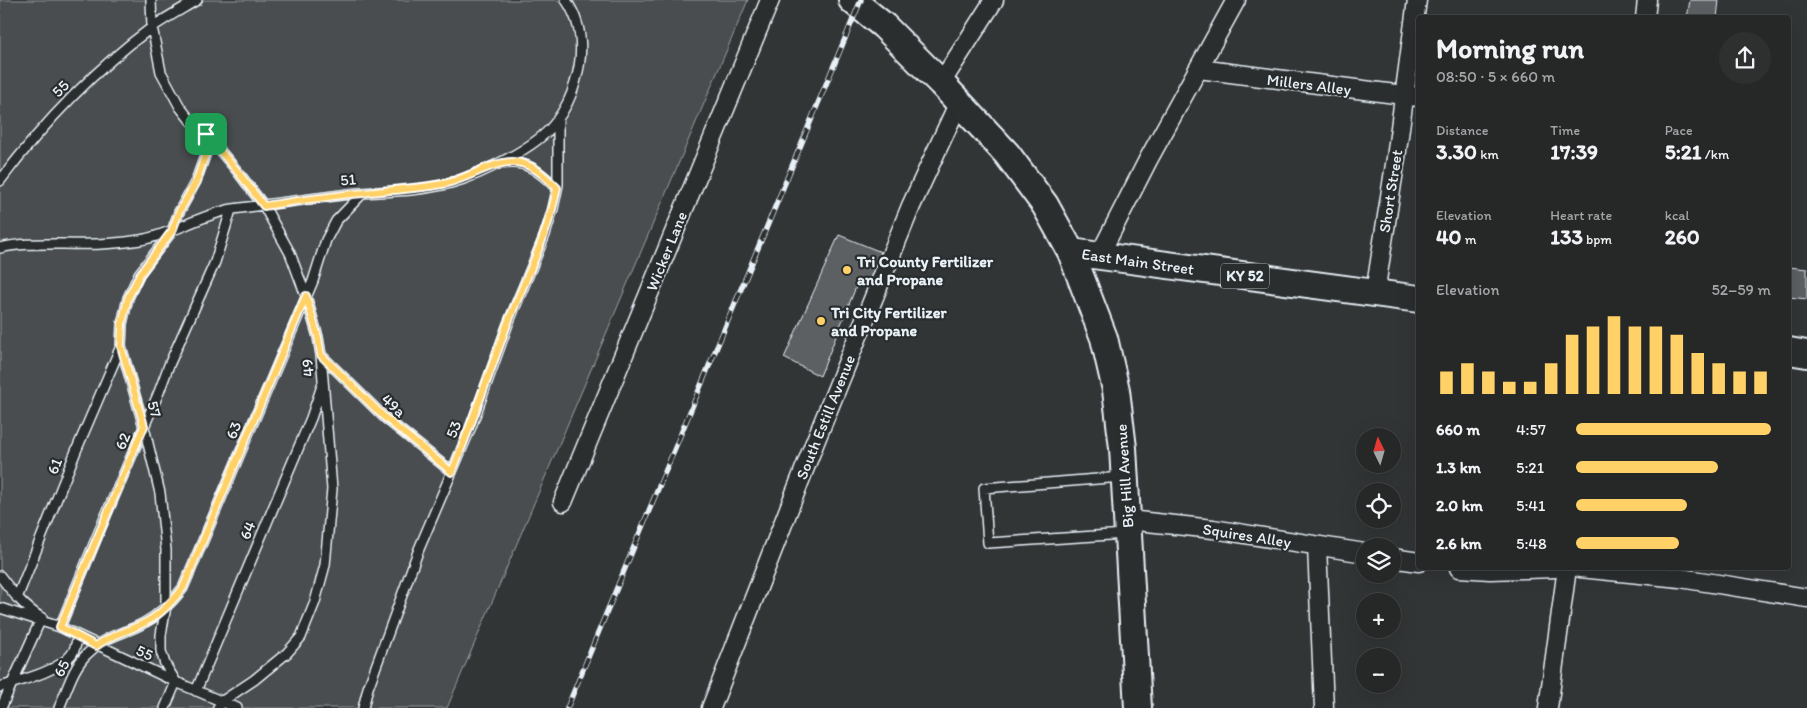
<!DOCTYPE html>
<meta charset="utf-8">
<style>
body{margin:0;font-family:Itim,sans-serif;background:#2e3030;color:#f1f3f6;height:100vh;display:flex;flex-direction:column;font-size:19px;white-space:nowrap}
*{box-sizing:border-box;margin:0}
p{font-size:16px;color:#a4a6a8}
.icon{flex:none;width:28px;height:28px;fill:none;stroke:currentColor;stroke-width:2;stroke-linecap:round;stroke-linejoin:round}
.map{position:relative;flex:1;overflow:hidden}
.panel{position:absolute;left:1416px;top:15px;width:375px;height:555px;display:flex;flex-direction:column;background:#262828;border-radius:5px;box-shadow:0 5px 20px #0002,0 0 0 1px #424445}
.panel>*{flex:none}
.needle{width:32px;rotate:355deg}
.controls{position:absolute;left:1356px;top:428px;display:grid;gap:10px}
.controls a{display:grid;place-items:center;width:45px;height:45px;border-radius:50%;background:#262828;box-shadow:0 5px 20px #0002,0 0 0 1px #424445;font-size:25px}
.pin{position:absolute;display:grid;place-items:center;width:42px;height:42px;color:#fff;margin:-21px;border-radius:10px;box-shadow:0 2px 8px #0006}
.round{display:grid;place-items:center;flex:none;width:52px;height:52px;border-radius:26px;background:#2e3030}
.overview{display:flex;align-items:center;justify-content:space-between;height:85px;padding:0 20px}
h1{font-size:28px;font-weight:700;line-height:38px}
.stats{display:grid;grid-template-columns:repeat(3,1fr);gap:8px;height:85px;padding:5px 20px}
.stats div{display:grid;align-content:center}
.stats b{font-size:21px;font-weight:700}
.stats small{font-size:14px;font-weight:400}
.stats p{font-size:14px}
.chart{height:140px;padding:10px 20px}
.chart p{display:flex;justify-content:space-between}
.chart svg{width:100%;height:90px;margin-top:5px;stroke:#ffd166;stroke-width:6}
ul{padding:0 20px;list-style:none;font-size:16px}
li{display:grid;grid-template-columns:80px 60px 1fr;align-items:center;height:38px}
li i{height:12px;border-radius:6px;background:#ffd166}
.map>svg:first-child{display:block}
.green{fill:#494d4f;stroke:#989fa4}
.building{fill:#5c6063;stroke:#e8f1f8}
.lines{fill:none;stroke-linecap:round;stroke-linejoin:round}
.service-casing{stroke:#e8f1f8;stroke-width:12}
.minor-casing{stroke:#e8f1f8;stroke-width:21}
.primary-casing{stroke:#e8f1f8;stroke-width:30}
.service{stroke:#2a2d2e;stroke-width:9}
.minor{stroke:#2a2d2e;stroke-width:18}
.primary{stroke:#2a2d2e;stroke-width:26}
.rail-casing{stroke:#e8f1f8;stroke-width:5.5}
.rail{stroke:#2a2d2e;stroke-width:4;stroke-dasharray:11;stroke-linecap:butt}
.route-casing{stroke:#fff;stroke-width:10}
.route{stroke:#ffd166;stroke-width:6}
.poi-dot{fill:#ffd166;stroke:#2a2d2e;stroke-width:2}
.labels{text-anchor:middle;stroke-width:4.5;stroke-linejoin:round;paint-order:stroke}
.shield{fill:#2a2d2e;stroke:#afb6bb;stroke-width:1}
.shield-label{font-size:15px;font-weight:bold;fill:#e8f1f8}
.street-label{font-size:16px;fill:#e8f1f8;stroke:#2a2d2e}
.poi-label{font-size:16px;font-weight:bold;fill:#e8f1f8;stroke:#2a2d2e;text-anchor:start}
</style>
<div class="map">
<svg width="1807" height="708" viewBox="0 0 1807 708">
<rect width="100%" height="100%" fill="#323536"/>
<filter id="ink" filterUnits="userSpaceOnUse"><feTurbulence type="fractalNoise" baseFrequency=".02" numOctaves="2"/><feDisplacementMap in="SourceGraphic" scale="10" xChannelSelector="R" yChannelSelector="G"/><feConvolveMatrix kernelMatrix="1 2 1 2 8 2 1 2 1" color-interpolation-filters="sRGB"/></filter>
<g filter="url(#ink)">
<path class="green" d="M 0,0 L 748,0 L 447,708 L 0,708 Z"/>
<path class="building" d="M 1690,0 L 1719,0 L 1717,18 L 1687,18 Z
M 839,235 L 881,252 L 867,285 L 858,282 L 820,376 L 784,358 Z
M 1789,267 L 1807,269 L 1807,299 L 1789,297 Z"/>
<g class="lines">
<defs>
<path id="service" d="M 151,0 L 152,27 L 161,72 L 180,107 L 191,121 L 206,134 L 238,172 L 264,206 L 290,253 L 306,296 L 318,337 L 321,355 L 332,489 L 325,565 L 315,602 L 301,637 L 287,653 L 254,680 L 221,702 L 218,708
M 502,164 C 526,159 540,172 557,188
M 0,181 C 43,124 93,71 151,28 C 165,18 182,9 197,0
M 0,248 C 21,243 43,244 64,244 C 89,245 115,244 140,240 C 172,235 201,214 233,209 C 272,204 311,199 349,194 C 383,191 418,192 451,183 C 480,175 537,147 555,123 C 564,111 571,98 575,83 C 584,54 583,25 566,0
M 321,355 L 384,417 L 452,472
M 1122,477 L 984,488 L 988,543 L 1126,534
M 0,576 C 12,592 25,608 42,618
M 17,598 L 76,451 L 121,346
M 0,608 L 60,627 L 101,527 L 159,392 L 169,365 L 215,262 L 231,210
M 56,625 L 176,682 L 237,708
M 0,687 C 19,681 59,671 71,655 C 75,651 76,643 78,637
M 196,691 L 311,418 L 323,383
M 1,708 L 40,621
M 59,708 C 67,690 73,667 87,654 C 107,634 122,635 144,623 C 159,615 173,601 183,588 L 313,281 L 326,240 L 336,221 L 363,193
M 165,708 L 176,682 L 165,664 L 161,651 L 161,635 L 166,606 L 166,550 L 160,493 L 144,427 L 121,346 L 122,324 L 128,298 L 139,274 L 172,231 L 179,212 L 196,181 L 207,150 L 206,134
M 363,708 L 368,688 L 419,549 L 471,427 L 508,324 L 545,235 L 553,209 L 558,185 L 558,119"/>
<path id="minor" d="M 1645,18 L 1647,0
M 1199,69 L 1419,97
M 941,83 L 994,0
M 1099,256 L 1148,160 L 1236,0
M 1375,293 L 1396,158 L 1417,0
M 563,502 L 770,0
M 1128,520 L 1213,529 L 1365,553
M 1317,546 L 1324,708
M 1392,558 L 1419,562
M 1459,568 L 1490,570 L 1555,568
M 1580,568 L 1680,578 L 1807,598
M 711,708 L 815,442 L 911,206 L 959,102
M 1548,708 L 1567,568"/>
<path id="primary" d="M 852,0 L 884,26 L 941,83 L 1007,154 L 1045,205 L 1071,252 L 1104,338 L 1116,390 L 1123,448 L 1138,708
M 1071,252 L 1419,299
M 1789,351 L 1807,354"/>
</defs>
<use href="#service" class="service-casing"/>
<use href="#minor" class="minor-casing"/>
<use href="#primary" class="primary-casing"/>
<use href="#service" class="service"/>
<use href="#minor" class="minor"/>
<use href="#primary" class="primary"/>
<defs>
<path id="rail" d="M 567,708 L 861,0"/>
</defs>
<use href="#rail" class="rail-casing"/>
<use href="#rail" class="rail"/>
</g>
</g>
<g class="lines" filter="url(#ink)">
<defs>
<path id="route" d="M 206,134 L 238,172 L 264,206 C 297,201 329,196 363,193 C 389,190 416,189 443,184 C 465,180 491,162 512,162 C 531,162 544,175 557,188 C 548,236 525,279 507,325 C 489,374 472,423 452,472 L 384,417 L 321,355 L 318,337 L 306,296 L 183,588 C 173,601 158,617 142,624 C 126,632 111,635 96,646 L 60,627 L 144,426 L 121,346 L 122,324 L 128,298 L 140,274 L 172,231 L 179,212 L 196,182 L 207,150 Z"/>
</defs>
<use href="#route" class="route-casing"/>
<use href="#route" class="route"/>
</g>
<g class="poi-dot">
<circle cx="847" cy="270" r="5"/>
<circle cx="821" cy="321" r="5"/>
</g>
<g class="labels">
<rect class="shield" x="1221" y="263.5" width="48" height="25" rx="4"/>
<g class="shield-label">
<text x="1245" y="281">KY 52</text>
</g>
<g class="street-label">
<text transform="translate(1309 84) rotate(7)" y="6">Millers Alley</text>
<text transform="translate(60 88) rotate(-45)" y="6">55</text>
<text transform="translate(348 179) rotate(-6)" y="6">51</text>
<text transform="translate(1390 191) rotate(-81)" y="6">Short Street</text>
<text transform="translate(666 251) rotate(-68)" y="6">Wicker Lane</text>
<text transform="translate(1138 261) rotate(8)" y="6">East Main Street</text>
<text transform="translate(307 368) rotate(-96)" y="6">49</text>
<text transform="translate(394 405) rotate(42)" y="6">49a</text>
<text transform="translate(155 409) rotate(74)" y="6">57</text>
<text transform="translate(825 417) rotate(-68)" y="6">South Estill Avenue</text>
<text transform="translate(453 429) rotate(-68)" y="6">53</text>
<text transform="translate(233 430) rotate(-68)" y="6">63</text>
<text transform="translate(122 441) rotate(-67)" y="6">62</text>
<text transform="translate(54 466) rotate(-69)" y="6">61</text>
<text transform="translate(1124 476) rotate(-94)" y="6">Big Hill Avenue</text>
<text transform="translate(247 530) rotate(-67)" y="6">64</text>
<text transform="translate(1247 535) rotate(9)" y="6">Squires Alley</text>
<text transform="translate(145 652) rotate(25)" y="6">55</text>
<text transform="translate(61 668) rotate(-63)" y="6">65</text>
</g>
<g class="poi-label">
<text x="857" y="267">Tri County Fertilizer<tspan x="857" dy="18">and Propane</tspan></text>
<text x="831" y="318">Tri City Fertilizer<tspan x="831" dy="18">and Propane</tspan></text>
</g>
</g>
</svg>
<div class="controls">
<a><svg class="needle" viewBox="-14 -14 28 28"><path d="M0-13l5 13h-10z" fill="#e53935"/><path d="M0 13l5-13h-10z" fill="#a4a6a8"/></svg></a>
<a><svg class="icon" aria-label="locate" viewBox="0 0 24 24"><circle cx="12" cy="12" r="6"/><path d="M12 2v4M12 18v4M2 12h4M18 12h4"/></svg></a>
<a><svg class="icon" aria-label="layers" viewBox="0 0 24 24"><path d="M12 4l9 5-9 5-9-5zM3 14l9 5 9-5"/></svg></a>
<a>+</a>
<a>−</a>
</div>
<div class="pin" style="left:206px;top:134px;background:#1e9e55"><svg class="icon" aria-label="arrive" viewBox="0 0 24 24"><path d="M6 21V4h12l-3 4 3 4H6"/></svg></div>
<section class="panel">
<div class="overview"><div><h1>Morning run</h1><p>08:50 · 5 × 660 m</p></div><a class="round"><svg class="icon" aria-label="share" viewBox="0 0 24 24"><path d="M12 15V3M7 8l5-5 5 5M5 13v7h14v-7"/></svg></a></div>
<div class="stats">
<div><p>Distance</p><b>3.30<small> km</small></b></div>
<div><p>Time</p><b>17:39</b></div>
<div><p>Pace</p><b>5:21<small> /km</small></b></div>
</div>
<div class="stats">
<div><p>Elevation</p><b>40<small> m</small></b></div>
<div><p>Heart rate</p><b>133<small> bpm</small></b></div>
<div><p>kcal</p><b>260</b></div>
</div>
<div class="chart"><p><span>Elevation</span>52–59 m</p>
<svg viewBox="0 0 160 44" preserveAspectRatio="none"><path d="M5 44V33M15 44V29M25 44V33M35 44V38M45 44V38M55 44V29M65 44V15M75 44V11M85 44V6M95 44V11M105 44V11M115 44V15M125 44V24M135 44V29M145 44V33M155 44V33"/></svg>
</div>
<ul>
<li><b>660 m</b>4:57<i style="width:100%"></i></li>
<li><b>1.3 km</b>5:21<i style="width:73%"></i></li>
<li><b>2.0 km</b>5:41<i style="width:57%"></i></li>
<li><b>2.6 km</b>5:48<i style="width:53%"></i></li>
</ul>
</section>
</div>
